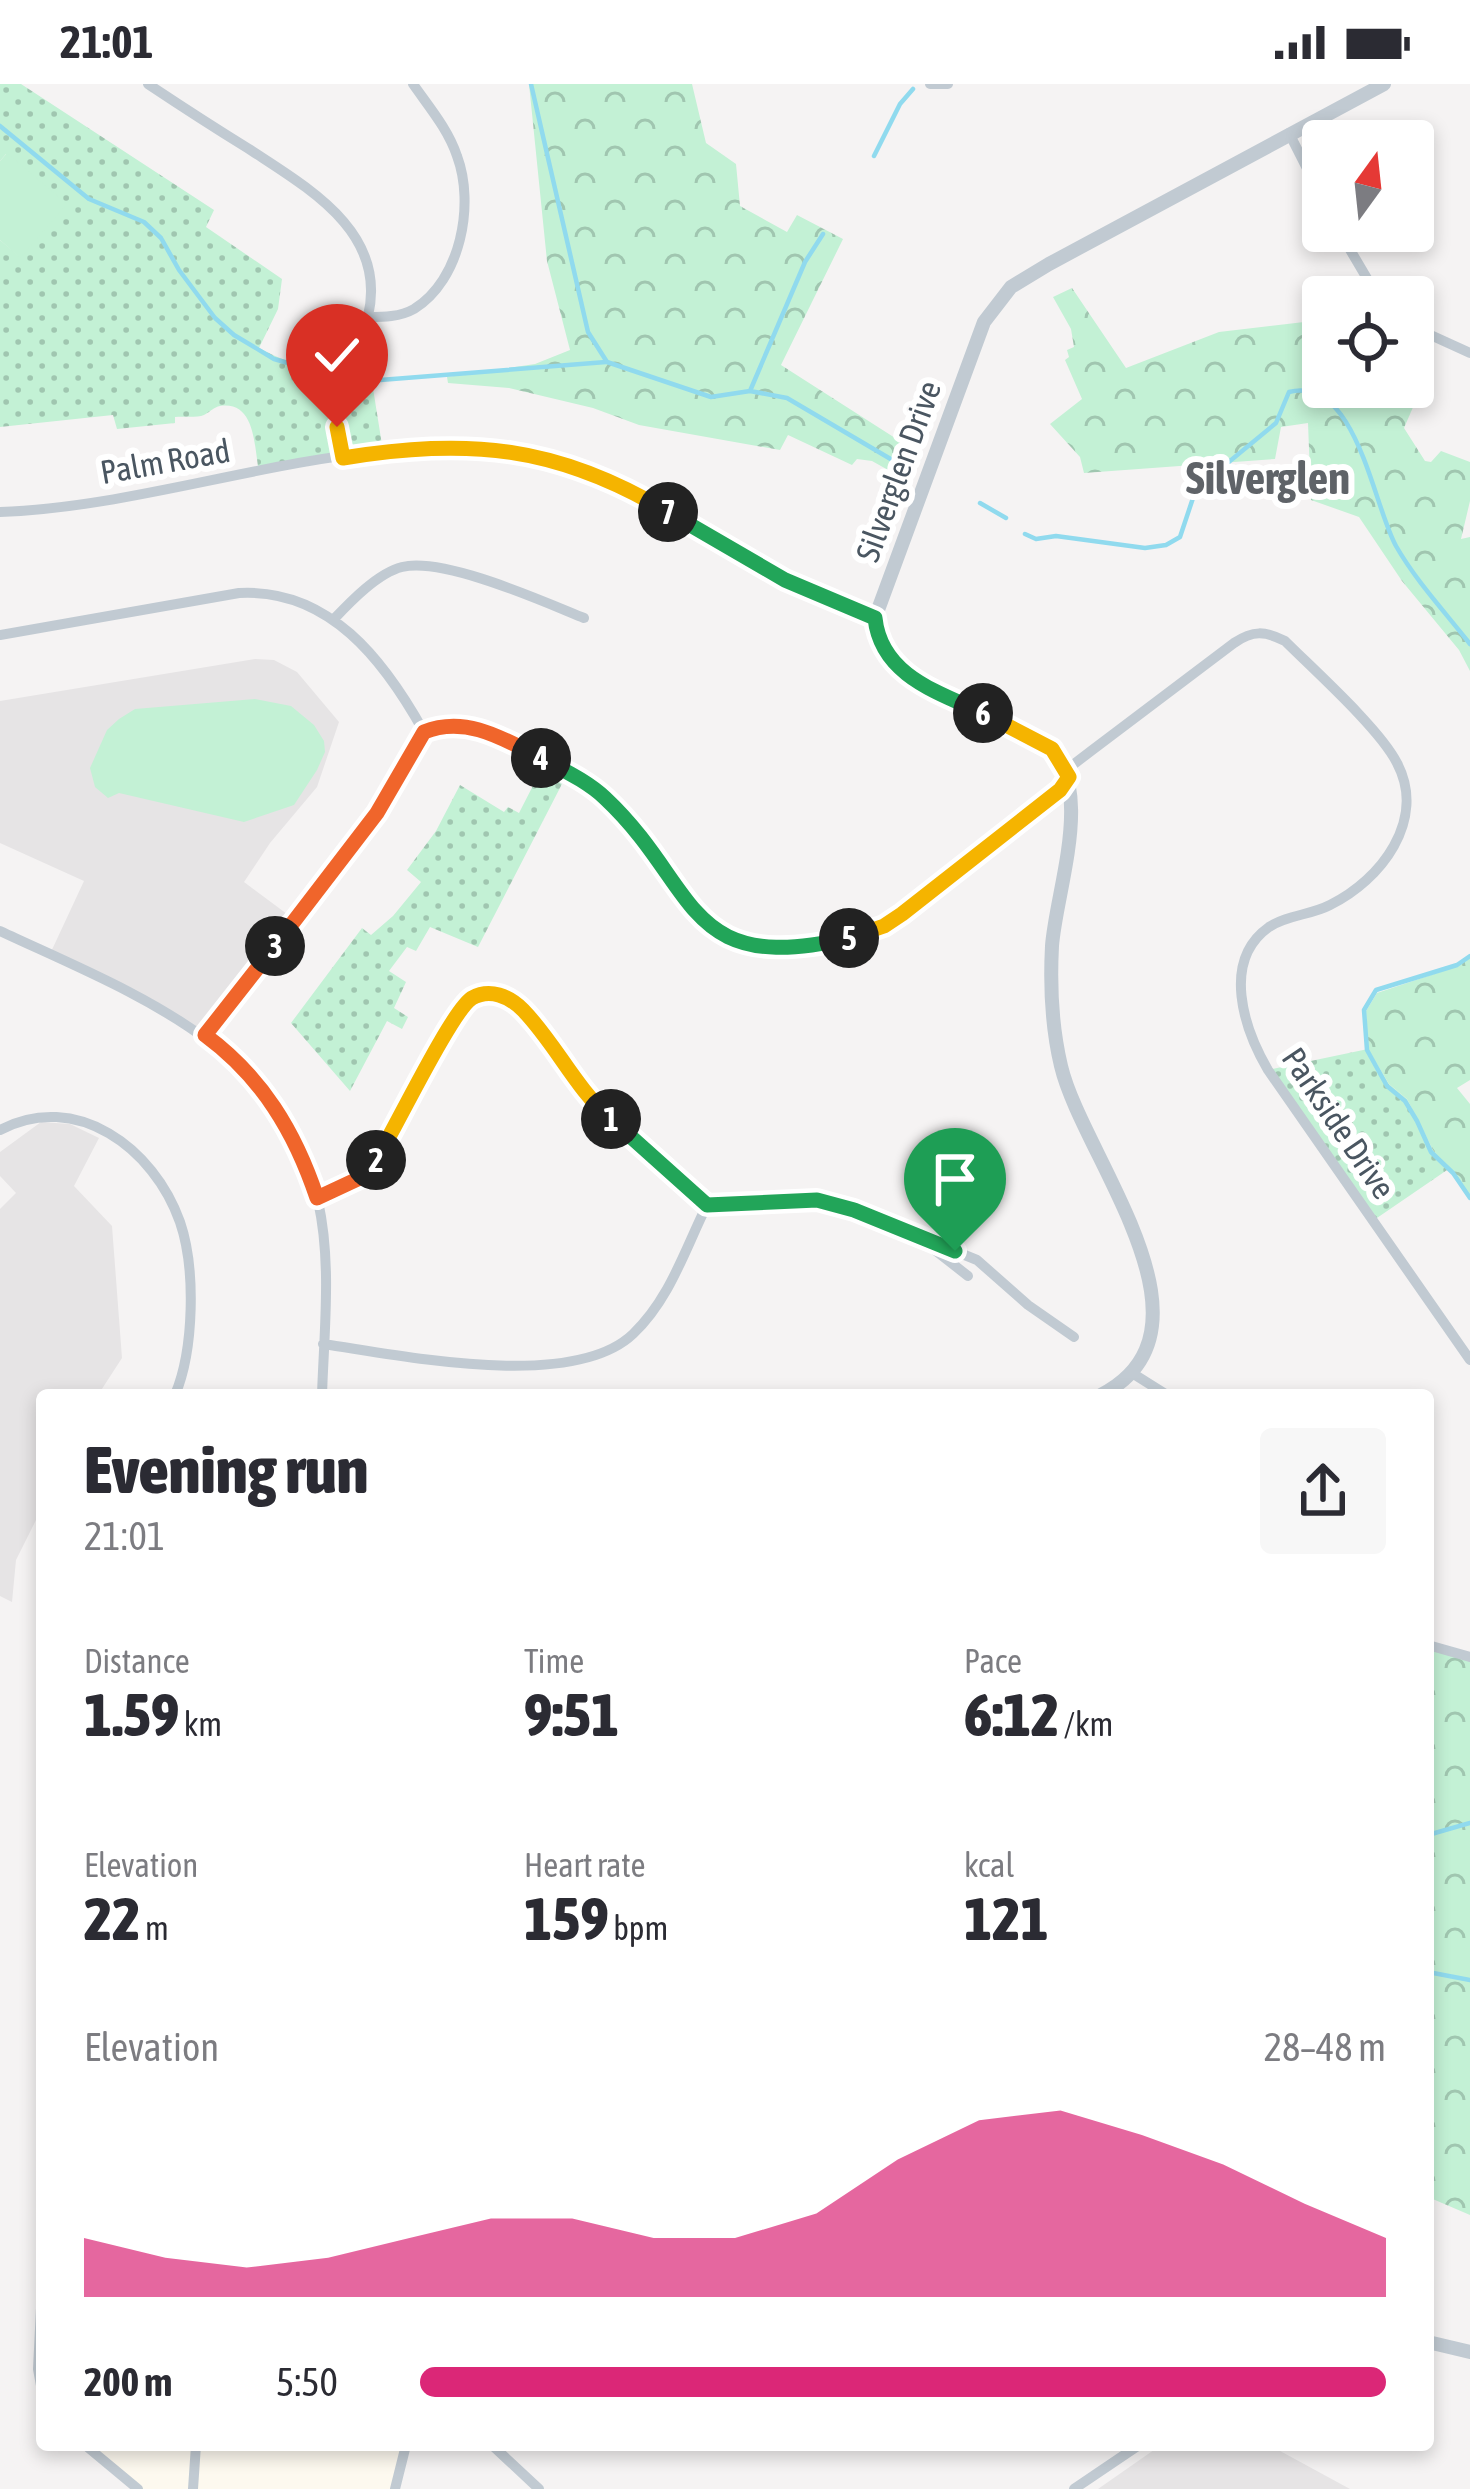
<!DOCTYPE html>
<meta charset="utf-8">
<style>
body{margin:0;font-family:"Asap Condensed",sans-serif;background:#f7f7f7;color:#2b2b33;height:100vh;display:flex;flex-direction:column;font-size:45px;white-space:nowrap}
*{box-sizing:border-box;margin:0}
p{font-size:39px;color:#7c7c81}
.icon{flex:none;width:66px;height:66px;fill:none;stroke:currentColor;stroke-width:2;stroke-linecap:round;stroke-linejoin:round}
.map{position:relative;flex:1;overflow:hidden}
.drawer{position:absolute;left:36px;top:1305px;width:1398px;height:1062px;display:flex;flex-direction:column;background:#fff;border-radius:12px;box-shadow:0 6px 18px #0003}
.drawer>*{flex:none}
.needle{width:78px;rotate:15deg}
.fabs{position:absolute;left:1302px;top:36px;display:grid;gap:24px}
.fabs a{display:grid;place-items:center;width:132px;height:132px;border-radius:12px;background:#fff;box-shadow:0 6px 18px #0003;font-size:60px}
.pin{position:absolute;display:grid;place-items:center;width:102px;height:102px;color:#fff;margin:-123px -51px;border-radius:50% 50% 50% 0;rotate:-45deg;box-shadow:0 0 12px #0007}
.pin .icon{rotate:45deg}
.km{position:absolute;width:60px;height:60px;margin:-30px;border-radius:50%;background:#222;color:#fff;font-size:33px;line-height:60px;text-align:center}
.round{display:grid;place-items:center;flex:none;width:126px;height:126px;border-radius:12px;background:#f7f7f7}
.overview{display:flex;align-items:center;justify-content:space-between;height:204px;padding:0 48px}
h1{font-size:66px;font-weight:800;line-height:90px}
.figures{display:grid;grid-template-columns:repeat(3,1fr);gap:18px;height:204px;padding:12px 48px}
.figures div{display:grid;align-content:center}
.figures b{font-size:60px;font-weight:800}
.figures small{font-size:33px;font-weight:400}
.figures p{font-size:33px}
.chart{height:336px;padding:24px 48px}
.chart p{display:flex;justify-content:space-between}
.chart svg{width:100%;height:216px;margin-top:12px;fill:#db2777;opacity:.7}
ul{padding:0 48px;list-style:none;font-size:39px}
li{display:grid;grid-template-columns:192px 144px 1fr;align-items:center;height:90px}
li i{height:30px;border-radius:15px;background:#db2777}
.status{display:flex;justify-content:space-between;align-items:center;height:84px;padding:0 60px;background:#fff;direction:ltr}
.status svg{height:33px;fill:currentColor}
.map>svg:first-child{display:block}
.commercial{fill:#fdf9ef}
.education{fill:#e6e4e5}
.grass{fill:url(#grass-dots)}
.forest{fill:url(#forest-crowns)}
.pitch{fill:#c3f1d5}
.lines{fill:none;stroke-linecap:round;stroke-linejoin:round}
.stream{stroke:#90daee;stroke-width:4.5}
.minor{stroke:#c1cad2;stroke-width:10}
.tertiary{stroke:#c1cad2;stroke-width:14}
.split-1-casing{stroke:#fff;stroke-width:24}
.split-2-casing{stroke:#fff;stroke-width:24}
.split-3-casing{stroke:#fff;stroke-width:24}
.split-4-casing{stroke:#fff;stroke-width:24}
.split-5-casing{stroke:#fff;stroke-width:24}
.split-6-casing{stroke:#fff;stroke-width:24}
.split-7-casing{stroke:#fff;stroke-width:24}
.split-8-casing{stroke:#fff;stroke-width:24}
.split-1{stroke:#22a559;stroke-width:15}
.split-2{stroke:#f5b400;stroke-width:15}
.split-3{stroke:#f0652b;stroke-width:15}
.split-4{stroke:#f0652b;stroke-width:15}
.split-5{stroke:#22a559;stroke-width:15}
.split-6{stroke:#f5b400;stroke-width:15}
.split-7{stroke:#22a559;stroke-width:15}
.split-8{stroke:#f5b400;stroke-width:15}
.labels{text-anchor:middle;stroke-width:12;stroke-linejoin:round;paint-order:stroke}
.street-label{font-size:33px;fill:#4a5661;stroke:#fff}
.district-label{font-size:45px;font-weight:bold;fill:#5f6368;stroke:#fff}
</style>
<div class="status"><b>21:01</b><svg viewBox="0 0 49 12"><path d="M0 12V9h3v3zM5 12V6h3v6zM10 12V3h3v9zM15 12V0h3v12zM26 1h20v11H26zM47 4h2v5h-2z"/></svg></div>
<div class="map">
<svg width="1470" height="2405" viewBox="0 0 1470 2405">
<defs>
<pattern id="grass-dots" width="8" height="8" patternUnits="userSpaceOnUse" patternTransform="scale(3)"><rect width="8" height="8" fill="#c3f1d5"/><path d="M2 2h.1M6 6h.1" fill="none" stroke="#a0c6b0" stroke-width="1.8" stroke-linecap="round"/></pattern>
<pattern id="forest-crowns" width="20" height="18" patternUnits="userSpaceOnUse" patternTransform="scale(3)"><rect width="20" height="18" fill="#c3f1d5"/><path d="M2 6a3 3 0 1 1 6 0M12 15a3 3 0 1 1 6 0" fill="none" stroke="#a0c6b0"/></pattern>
</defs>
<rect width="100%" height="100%" fill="#f5f3f3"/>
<path class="commercial" d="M 85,2361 L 407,2361 L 396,2405 L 137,2405 Z"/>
<path class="education" d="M 255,575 L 274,576 L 297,588 L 339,638 L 317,703 L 270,759 L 244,798 L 287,830 L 284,835 L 292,841 L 205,951 L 50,870 L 84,797 L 0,759 L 0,617 Z
M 41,1038 L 70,1040 L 99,1054 L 74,1102 L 112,1142 L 122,1274 L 98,1311 L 42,1311 L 42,1424 L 16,1476 L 12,1518 L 0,1512 L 0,1125 L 16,1109 L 0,1092 L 0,1068 Z
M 1161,2361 L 1269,2361 L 1350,2405 L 1098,2405 Z"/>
<path class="grass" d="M 0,0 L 21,0 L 214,126 L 206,143 L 282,195 L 278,225 L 259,264 C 292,282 336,293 372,298 L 383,367 L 259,388 C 254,363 256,317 220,322 C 214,323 210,328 204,331 C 197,334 183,332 175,333 L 175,339 L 117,345 L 113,331 L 0,343 L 0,156 L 20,173 L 6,70 L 0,77 Z
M 541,686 L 562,700 L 478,863 L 430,843 L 416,867 L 407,863 L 389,887 L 406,898 L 394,924 L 408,933 L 402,945 L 387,937 L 350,1007 L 291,939 L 362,844 L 371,851 L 393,832 L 421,798 L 407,786 L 436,747 L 460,701 L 504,728 L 508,723 L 519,729 Z
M 1368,965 L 1389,1000 L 1407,1015 L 1433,1066 L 1450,1084 L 1374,1136 L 1268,986 Z"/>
<path class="forest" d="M 529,0 L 692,0 L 706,59 L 736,80 L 740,122 L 787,148 L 797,131 L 843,155 L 781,281 L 917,368 L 906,396 L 872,377 L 857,375 L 852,381 L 788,351 L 780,366 L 639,341 L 593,324 L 509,304 L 448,299 L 447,293 L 535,280 L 570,266 L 547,177 Z
M 1072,204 L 1126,284 L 1219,248 L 1321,236 L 1323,303 L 1413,303 L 1413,267 L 1433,277 L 1404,344 L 1425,377 L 1431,378 L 1441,367 L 1470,378 L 1470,417 L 1461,455 L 1470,453 L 1470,587 L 1459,566 L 1402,497 L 1359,433 L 1311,416 L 1308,339 L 1281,343 L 1275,375 L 1084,389 L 1080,373 L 1050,340 L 1082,315 L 1065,276 L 1069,273 L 1067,266 L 1074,263 L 1071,245 L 1053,213 Z
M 1470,874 L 1470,996 L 1457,1004 L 1470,1020 L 1470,1111 L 1433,1066 L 1407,1015 L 1389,1000 L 1368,965 L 1366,927 L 1377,909 L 1458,882 Z
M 1428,1561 L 1470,1573 L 1470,2131 L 1428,2113 Z"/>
<path class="pitch" d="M 7,69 L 67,120 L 20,174 L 0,156 L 0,77 Z
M 255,615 L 291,622 L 314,641 L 324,657 L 325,668 L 317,686 L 294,721 L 244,738 L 119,709 L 108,714 L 95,703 L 90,684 L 107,646 L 119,635 L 135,625 Z"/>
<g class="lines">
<path class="stream" d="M 531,0 L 588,248 L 607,278 L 711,313 L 750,307 L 787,314 L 911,387
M 0,42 L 89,115 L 144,138 L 161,154 L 179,186 L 215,234 L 234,251 L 274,275 L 334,292
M 874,72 L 900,20 L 913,5
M 355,298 L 606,278
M 750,307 L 805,178 L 823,150
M 980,419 L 1006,434
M 1025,450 L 1036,455 L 1056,452 L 1145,464 L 1166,461 L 1180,453 L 1196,405 L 1276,339 L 1289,308 C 1356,291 1373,421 1396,462 C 1416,497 1445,528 1470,560
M 1470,872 L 1457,881 L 1376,906 L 1364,926 L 1367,966 L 1387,1002 L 1405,1017 L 1417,1037 L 1431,1068 L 1453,1089 L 1470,1114
M 1428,1751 L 1470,1739
M 1428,1888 L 1470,1896"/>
<path class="minor" d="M 148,0 C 181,22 215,44 249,65 C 308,104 388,148 368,232 C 354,294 328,303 343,374
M 930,0 L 948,0
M 1289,49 L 1323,116
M 1339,147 L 1378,213
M 368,233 C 383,233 400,233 414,225 C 461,196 475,120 457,72 C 448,45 429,23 413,0
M 1413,243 L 1470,269
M 0,428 C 181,422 380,329 557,378 C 672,411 761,500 875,534
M 334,535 C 351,517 378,489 402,483 C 444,473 542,517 584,534
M 0,551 L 239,509 C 329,504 384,576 424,648
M 0,847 C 128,907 283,962 318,1117 C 332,1179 324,1248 322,1311
M 205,951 L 377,729 L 424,648 L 454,641 L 486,646 L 565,687 L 604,713 L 698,831 L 740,858 L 780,866 L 806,864 L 884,842 L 1060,707 L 1074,680 L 1091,667 L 1234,559 C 1253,546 1265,547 1285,557 C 1314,586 1380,645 1397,679 C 1427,736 1381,796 1330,821 C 1311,831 1287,831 1269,843 C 1221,877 1244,945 1268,986 L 1470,1276
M 0,1046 C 76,1006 154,1064 180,1138 C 196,1185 194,1266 175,1311
M 317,1114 L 349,1101 L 371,1083 L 465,919 L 490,910 L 509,914 L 519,922 L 590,1015 L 707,1121 L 803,1114 L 854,1126 L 977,1176 L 1028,1221 L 1074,1253
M 931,1163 L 968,1192
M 323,1260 C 400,1271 572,1308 633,1250 C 670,1215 685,1165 707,1121
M 1132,1289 L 1167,1311
M 1428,1561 L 1470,1573
M 42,2204 L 38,2285 L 42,2307
M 85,2361 L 138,2405
M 492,2361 L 539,2405
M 193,2405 L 196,2361
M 395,2405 L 406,2361
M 1074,2405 L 1139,2361"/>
<path class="tertiary" d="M 1101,1311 C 1229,1245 1082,1072 1061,982 C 1052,944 1050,900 1052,862 C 1056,806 1097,700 1045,660 C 988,627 884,610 875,534 L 984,238 L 1011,203 L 1049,180 L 1384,0
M 1428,2258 L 1470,2268"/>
</g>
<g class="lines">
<defs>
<path id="split-1" d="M 611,1035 L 707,1121 L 817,1116 L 854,1126 L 955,1167"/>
<path id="split-2" d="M 376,1076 C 394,1047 452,926 472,914 C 490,904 509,912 523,926 C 556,960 575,1004 611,1035"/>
<path id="split-3" d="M 275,862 L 205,951 C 262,993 295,1048 317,1114 L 362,1093 L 376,1076"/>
<path id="split-4" d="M 275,862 L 377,729 L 424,648 C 466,631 504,655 541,674"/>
<path id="split-5" d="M 541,674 C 563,686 587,697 605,714 C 700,803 682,893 849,854"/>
<path id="split-6" d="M 849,854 L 884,842 L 902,830 L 1060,706 L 1069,693 L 1052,665 L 983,629"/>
<path id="split-7" d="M 668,428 L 785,496 L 875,534 C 881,591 937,608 983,629"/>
<path id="split-8" d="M 337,343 L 343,374 C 469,354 556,361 668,428"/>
</defs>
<use href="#split-1" class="split-1-casing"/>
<use href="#split-2" class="split-2-casing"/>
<use href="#split-3" class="split-3-casing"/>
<use href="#split-4" class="split-4-casing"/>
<use href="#split-5" class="split-5-casing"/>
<use href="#split-6" class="split-6-casing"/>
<use href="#split-7" class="split-7-casing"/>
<use href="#split-8" class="split-8-casing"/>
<use href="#split-1" class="split-1"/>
<use href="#split-2" class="split-2"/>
<use href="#split-3" class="split-3"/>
<use href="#split-4" class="split-4"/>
<use href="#split-5" class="split-5"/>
<use href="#split-6" class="split-6"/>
<use href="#split-7" class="split-7"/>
<use href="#split-8" class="split-8"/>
</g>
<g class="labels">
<g class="street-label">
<text transform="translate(165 377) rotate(-10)" y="12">Palm Road</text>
<text transform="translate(898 387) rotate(-70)" y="12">Silverglen Drive</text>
<text transform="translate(1339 1039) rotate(56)" y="12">Parkside Drive</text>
</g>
<g class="district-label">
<text x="1268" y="410">Silverglen</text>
</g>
</g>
</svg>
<div class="fabs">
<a><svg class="needle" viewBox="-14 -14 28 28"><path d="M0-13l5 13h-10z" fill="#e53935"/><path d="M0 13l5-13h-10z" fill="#7c7c81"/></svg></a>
<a><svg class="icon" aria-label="locate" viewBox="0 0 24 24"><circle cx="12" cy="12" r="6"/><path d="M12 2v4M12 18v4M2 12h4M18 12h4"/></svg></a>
</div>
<div class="pin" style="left:955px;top:1167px;background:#1e9e55"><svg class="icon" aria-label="arrive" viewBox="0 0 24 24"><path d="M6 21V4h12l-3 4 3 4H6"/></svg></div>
<div class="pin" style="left:337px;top:343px;background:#d93025"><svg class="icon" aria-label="check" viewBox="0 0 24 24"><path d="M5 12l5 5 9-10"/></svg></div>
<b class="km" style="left:611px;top:1035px">1</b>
<b class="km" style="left:376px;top:1076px">2</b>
<b class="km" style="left:275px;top:862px">3</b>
<b class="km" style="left:541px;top:674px">4</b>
<b class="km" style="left:849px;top:854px">5</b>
<b class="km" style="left:983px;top:629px">6</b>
<b class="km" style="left:668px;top:428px">7</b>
<section class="drawer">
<div class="overview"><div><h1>Evening run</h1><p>21:01</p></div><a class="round"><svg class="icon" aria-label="share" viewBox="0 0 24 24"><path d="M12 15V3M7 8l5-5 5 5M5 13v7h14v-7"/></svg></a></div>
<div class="figures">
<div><p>Distance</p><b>1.59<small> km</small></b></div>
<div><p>Time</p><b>9:51</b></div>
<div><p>Pace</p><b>6:12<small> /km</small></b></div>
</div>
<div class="figures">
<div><p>Elevation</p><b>22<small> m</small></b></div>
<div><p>Heart rate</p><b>159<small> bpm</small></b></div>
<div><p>kcal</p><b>121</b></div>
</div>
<div class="chart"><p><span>Elevation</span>28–48 m</p>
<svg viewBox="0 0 160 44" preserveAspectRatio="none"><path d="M0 44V32L10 36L20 38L30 36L40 32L50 28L60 28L70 32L80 32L90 27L100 16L110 8L120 6L130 11L140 17L150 25L160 32V44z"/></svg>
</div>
<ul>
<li><b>200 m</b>5:50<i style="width:100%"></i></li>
</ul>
</section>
</div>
